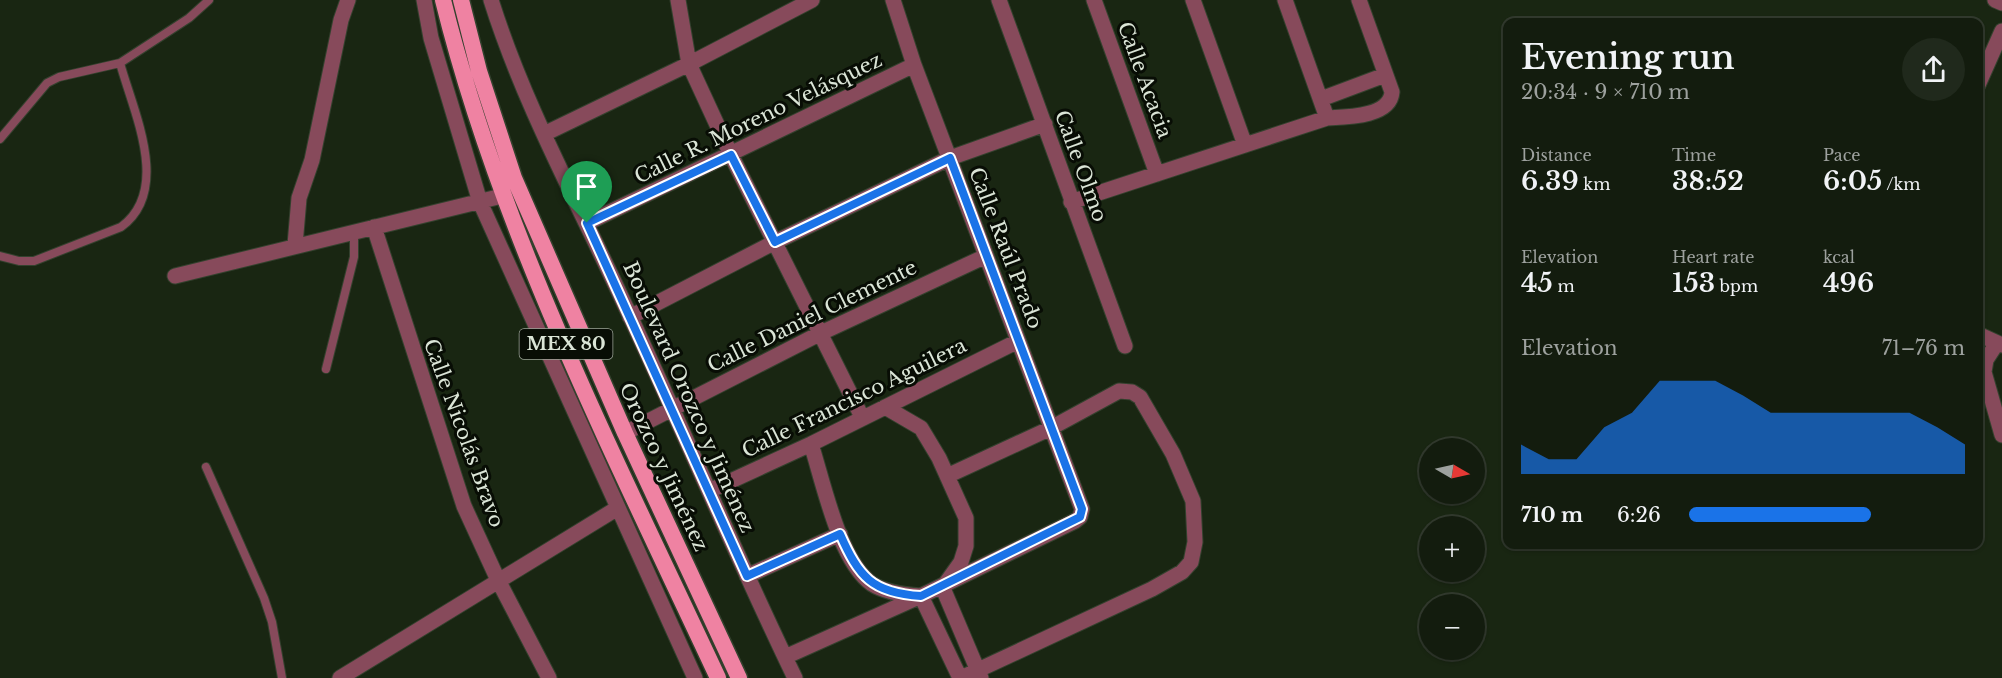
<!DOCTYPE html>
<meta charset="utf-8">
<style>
body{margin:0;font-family:"Libre Baskerville",serif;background:#20291c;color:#f1f3f6;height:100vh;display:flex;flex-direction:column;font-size:22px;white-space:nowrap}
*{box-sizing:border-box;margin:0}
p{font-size:20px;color:#9da19e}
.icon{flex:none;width:33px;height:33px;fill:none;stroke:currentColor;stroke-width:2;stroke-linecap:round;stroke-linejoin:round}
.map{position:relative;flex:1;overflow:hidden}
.details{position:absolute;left:1503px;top:18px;width:480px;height:531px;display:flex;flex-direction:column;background:#131c0e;border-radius:12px;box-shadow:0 2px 4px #0004,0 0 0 2px #323a2e}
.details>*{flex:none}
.needle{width:39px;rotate:99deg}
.controls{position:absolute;left:1419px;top:438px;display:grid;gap:12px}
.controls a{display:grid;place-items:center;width:66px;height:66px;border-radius:50%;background:#131c0e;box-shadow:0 2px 4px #0004,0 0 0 2px #323a2e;font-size:30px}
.pin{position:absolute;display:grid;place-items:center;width:51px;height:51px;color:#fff;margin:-62px -26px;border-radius:50% 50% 50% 0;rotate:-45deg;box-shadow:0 0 6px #0007}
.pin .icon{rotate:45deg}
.round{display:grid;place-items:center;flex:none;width:63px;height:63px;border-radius:32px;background:#20291c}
.head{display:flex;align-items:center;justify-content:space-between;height:102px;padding:0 18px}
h1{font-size:33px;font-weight:600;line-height:45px}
.metrics{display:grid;grid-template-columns:repeat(3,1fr);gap:9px;height:102px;padding:6px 18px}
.metrics div{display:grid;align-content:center}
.metrics b{font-size:26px;font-weight:600}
.metrics small{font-size:16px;font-weight:400}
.metrics p{font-size:16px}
.chart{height:168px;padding:12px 18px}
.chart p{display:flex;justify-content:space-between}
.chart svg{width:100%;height:108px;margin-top:6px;fill:#1a73e8;opacity:.7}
ul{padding:0 18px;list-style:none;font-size:20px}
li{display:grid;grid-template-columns:96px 72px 1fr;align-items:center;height:45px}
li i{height:15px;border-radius:8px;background:#1a73e8}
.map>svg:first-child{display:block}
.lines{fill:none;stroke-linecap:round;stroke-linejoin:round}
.service-casing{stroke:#34412e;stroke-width:10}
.minor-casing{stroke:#34412e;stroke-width:17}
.trunk-casing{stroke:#34412e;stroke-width:19}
.service{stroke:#874a5b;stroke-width:8}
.minor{stroke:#874a5b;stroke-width:15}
.trunk{stroke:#ef82a2;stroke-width:16}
.route-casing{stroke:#fff;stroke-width:12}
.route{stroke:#1a73e8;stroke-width:8}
.labels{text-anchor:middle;stroke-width:6;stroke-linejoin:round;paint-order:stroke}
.shield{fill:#080d05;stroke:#9ca498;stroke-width:1.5}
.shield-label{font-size:18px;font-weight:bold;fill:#dbe5d7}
.street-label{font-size:20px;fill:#dbe5d7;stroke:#080d05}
</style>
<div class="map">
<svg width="2002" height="678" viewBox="0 0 2002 678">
<rect width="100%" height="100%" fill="#192612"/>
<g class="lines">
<defs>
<path id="service" d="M 0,139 L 47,83 L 59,77 L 120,63 L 189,18 L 209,0
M 0,256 L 19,261 L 34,261 L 121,227 C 172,190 133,111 120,63
M 326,369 L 354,257 L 354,232
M 206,467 L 264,598 L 272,622 L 282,678"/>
<path id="minor" d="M 424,0 L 431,38 L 480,202 L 695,678
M 491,0 C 524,105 578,203 624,303 C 682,427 735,554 795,678
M 678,0 L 689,64 L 731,155 L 862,417
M 999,0 L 1125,346
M 1094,0 L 1157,174
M 1193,0 L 1245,145
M 1285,0 L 1327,118
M 1995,0 L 2002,3
M 1978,85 L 2002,31
M 1321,99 L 1385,75
M 544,134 L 689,64 L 812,0
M 1071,202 L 1327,118 C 1347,117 1390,117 1392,92 L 1359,0
M 587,223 L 914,65
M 374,227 L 464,506 L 498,580 L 549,678
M 295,245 L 299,198 L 312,160 L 341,20 L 348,0
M 175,276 L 502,196
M 630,317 L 775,242 L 950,158 L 1045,124
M 1978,334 L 2002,345
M 1997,343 L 1986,360 L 1984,372 L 2002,435
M 885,407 L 921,428 L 939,458 L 966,518 L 966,546 L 961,562 L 946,583
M 625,433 L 821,333 L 986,256
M 811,444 C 823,481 839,561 872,584 C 886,593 905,595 921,596 L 960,678
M 947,476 L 1051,428 L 1119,391 L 1132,392 L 1140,397 L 1173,454 L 1193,501 L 1195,542 L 1191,562 L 1182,572 L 1152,589 L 961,678
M 709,491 L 811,444 L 1018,341
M 747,576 L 840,534
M 942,586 L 981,678
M 785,657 L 921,596 L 1075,521 L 1080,517 L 1082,509 L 914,65 L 893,0
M 340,678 L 616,509"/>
<path id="trunk" d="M 443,0 C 501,235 616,459 718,678
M 461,0 L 479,71 L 514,178 L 625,433 L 739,678"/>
</defs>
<use href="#service" class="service-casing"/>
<use href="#minor" class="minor-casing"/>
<use href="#trunk" class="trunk-casing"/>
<use href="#service" class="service"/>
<use href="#minor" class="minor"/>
<use href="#trunk" class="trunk"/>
</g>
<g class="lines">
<defs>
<path id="route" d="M 731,155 L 775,242 L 950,158 L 1082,509 L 1080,517 L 921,596 C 872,593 859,577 840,534 L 747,576 L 587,223 Z"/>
</defs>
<use href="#route" class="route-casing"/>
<use href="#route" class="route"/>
</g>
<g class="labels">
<rect class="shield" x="519.5" y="329" width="93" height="30" rx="4.5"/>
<g class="shield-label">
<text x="566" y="350">MEX 80</text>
</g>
<g class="street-label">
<text transform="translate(1145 80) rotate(70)" y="7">Calle Acacia</text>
<text transform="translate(758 118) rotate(-26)" y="7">Calle R. Moreno Velásquez</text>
<text transform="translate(1081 166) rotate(70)" y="7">Calle Olmo</text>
<text transform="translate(1006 248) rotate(69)" y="7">Calle Raúl Prado</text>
<text transform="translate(812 316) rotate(-26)" y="7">Calle Daniel Clemente</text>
<text transform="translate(689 397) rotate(66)" y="7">Boulevard Orozco y Jiménez</text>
<text transform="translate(854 398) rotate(-26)" y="7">Calle Francisco Aguilera</text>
<text transform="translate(464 433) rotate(70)" y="7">Calle Nicolás Bravo</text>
<text transform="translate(664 467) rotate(65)" y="7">Orozco y Jiménez</text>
</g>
</g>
</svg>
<div class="controls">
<a><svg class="needle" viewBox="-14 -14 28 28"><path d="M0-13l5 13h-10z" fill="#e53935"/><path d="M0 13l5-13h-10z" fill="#9da19e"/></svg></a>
<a>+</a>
<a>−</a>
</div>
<div class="pin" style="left:587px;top:223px;background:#1e9e55"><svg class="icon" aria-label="arrive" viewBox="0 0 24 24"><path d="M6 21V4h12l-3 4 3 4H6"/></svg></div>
<section class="details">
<div class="head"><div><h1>Evening run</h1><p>20:34 · 9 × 710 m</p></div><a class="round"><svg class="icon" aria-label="share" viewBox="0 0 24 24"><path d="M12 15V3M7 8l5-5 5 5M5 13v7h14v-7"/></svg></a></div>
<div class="metrics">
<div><p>Distance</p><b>6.39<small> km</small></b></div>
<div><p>Time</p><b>38:52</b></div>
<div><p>Pace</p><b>6:05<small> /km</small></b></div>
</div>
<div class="metrics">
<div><p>Elevation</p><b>45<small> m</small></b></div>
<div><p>Heart rate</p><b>153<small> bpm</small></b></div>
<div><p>kcal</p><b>496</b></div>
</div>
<div class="chart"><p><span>Elevation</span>71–76 m</p>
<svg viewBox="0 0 160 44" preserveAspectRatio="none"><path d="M0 44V32L10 38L20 38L30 25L40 19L50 6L60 6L70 6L80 12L90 19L100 19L110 19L120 19L130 19L140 19L150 25L160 32V44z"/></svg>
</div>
<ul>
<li><b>710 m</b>6:26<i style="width:66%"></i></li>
</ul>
</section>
</div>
